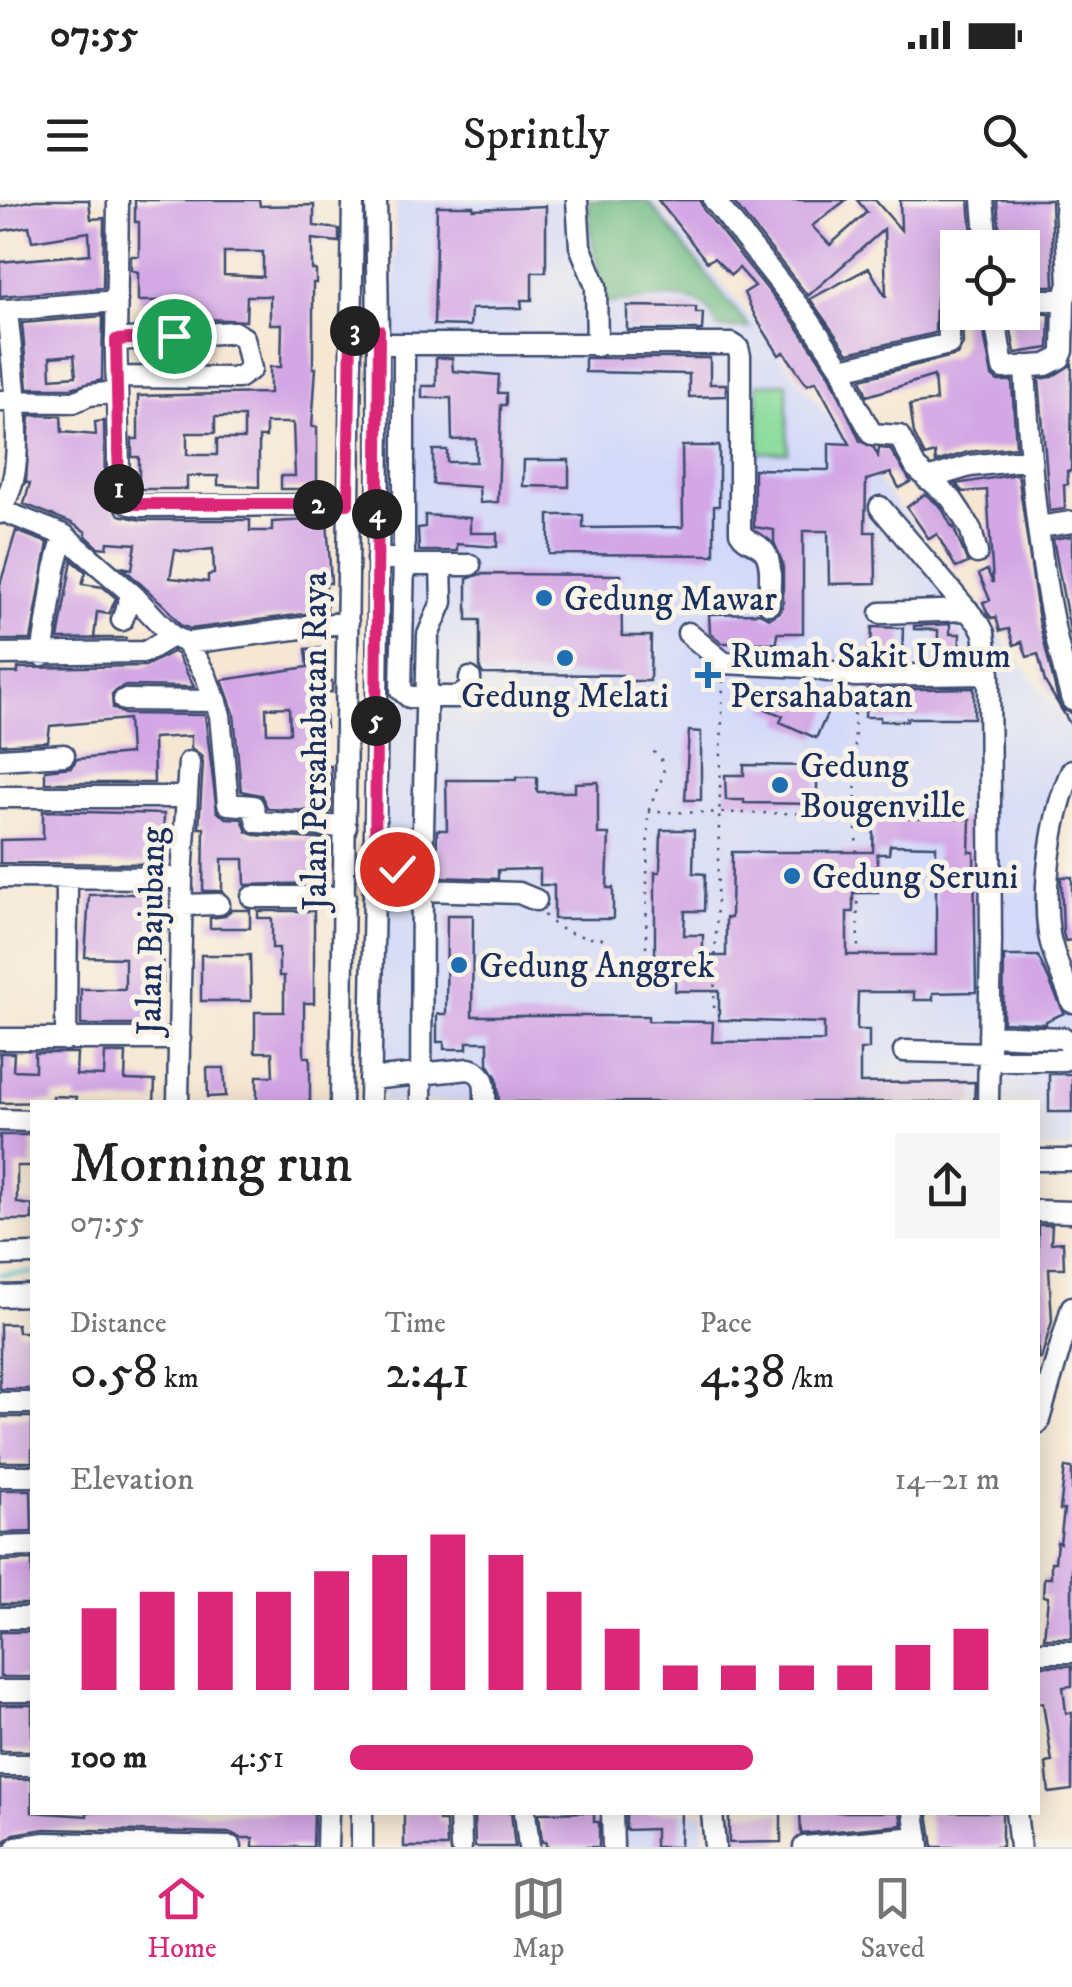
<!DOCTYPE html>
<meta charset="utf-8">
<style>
body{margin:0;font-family:"IM FELL DW Pica",serif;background:#f6f6f6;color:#222;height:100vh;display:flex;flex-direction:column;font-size:38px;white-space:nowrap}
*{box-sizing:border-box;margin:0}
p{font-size:32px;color:#767676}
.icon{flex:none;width:55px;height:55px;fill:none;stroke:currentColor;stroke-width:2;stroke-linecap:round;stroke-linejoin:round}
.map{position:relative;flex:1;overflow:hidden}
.details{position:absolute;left:30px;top:900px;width:1010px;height:715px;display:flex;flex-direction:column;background:#fff;border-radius:0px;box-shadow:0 5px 25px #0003}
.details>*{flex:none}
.fabs{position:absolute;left:940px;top:30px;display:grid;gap:20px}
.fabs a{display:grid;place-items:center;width:100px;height:100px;border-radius:0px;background:#fff;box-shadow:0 5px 25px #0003;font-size:50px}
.pin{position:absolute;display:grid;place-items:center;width:85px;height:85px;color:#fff;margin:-42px;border:5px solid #fff;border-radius:50%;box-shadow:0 2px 10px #0007}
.km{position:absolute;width:50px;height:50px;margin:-25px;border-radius:50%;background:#222;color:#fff;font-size:28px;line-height:50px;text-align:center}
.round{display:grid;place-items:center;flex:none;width:105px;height:105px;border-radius:0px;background:#f6f6f6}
.headline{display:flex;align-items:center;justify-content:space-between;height:170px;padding:0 40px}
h1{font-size:55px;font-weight:600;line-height:75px}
.stats{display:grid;grid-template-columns:repeat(3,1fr);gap:15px;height:170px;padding:10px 40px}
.stats div{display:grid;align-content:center}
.stats b{font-size:50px;font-weight:600}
.stats small{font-size:28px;font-weight:400}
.stats p{font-size:28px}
.chart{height:280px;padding:20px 40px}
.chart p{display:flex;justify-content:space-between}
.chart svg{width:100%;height:180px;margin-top:10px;stroke:#db2777;stroke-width:6}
ul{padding:0 40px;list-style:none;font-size:32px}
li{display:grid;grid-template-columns:160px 120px 1fr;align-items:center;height:75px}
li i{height:25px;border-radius:12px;background:#db2777}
.status{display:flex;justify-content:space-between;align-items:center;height:70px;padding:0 50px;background:#fff;direction:ltr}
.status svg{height:28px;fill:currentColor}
header{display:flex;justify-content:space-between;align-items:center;height:130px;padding:0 40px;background:#fff;font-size:45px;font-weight:600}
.tab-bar{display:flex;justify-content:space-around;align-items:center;height:140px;border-top:2px solid #e0e0e0;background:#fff;font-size:28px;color:#767676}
.tab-bar a{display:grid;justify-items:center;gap:5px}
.tab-bar .on{color:#db2777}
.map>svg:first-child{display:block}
.built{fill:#d3d9f9}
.green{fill:#8bdb9b;stroke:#53857c;stroke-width:2.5}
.forest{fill:#70bb83;stroke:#467570;stroke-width:2.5}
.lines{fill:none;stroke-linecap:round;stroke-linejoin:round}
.stream{stroke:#5ac7d0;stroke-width:4}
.building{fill:#d3a6e5;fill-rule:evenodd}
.minor-casing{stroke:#3c4b70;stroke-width:25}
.path{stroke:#3c4b70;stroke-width:2.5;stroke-dasharray:2.5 8;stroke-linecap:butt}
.minor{stroke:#fff;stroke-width:20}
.route-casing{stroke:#fff;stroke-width:20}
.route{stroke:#db2777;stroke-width:12}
.poi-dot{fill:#1f6fb2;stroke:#f7f3e8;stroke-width:4}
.labels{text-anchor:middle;stroke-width:10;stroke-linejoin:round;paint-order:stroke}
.poi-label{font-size:35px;fill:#1b2f5e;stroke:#f7f3e8;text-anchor:start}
.street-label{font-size:35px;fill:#1b2f5e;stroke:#f7f3e8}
</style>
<div class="status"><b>07:55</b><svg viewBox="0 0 49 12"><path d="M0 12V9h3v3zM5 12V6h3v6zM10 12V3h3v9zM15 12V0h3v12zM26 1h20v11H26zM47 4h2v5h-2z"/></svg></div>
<header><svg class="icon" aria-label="menu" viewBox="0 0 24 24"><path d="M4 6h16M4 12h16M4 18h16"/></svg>Sprintly<svg class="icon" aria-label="search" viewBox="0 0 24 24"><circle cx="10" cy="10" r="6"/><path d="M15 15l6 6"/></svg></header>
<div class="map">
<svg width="1072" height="1647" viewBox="0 0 1072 1647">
<rect width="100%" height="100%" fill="#f7f3e8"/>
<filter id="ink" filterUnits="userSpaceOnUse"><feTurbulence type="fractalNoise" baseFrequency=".01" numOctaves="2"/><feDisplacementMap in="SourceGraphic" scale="20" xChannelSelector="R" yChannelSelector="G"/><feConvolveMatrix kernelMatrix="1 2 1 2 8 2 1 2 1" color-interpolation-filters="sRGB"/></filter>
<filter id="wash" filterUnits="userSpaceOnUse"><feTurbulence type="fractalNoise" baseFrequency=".0048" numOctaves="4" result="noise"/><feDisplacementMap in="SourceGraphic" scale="40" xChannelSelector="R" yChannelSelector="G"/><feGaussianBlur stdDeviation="2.25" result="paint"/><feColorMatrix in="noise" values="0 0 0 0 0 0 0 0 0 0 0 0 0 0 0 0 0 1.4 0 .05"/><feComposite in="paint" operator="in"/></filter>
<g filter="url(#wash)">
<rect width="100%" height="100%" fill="#f6e7d3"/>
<path class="built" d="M 396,0 L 653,0 L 747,113 L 1063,516 L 1072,529 L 1072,559 L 1046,671 L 1072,807 L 1072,949 L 1038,948 L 1038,902 L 383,902 L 381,668 Z
M 619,1613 L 704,1613 L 704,1647 L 620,1647 Z"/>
<path class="green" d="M 787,183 L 788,252 L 759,253 L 757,184 Z"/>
<path class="forest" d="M 589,0 L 647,0 L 750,128 L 718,128 C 715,122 711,112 706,107 C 682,88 632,103 603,103 C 600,68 587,36 589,0 Z"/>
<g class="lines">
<path class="stream" d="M 1038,977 L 1072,978
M 0,1074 L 32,1073"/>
</g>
<g id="blocks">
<path class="building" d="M 35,0 L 89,0 L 91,19 L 104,18 L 103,88 L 0,96 L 0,62 L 90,54 L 89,32 L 32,41 L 29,26 L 0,31 L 0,7 Z
M 135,0 L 259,0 L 260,6 L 314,5 L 314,26 L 339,29 L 339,42 L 312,39 L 312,70 L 316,70 L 316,83 L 313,83 L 313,168 L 316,168 L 312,227 L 317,227 L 317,289 L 281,289 L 281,276 L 295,276 L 293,223 L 266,223 L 266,237 L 259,237 L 259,287 L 218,285 L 218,276 L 187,276 L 187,289 L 139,289 L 139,257 L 132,257 L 132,239 L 138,239 L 138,196 L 270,193 L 270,167 L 281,167 L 282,124 L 270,124 L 270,96 L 247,96 L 246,121 L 166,117 L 166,101 L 138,101 L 138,72 L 131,70 L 131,56 L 139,56 L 139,22 L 135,22 ZM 224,52 L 263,52 L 263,77 L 224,75 ZM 215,217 L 244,217 L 244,239 L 217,239 L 217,255 L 187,255 L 187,233 L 215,233 Z
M 658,0 L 700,0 L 703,9 L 796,125 L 830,175 L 860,241 L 874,248 L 878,256 L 879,248 L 890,249 L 911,282 L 899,288 L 891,273 L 866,280 L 865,332 L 875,332 L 876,383 L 829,384 L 828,331 L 803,331 L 803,433 L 777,433 L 777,443 L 722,443 L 710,433 L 709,414 L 759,413 L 770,418 L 780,412 L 783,405 L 783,364 L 774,342 L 774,330 L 754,327 L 754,269 L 829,270 L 829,243 L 850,244 L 816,181 L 807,185 L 784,152 L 779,155 L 756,118 L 744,93 L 755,86 L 739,68 L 731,75 L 714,58 L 707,62 Z
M 732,0 L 846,0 L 812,26 L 830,45 L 867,12 L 857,0 L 875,0 L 901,30 L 900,0 L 969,0 L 973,46 L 958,48 L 958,90 L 944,93 L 936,99 L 935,133 L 848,153 L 810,99 L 869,68 L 886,97 L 884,29 L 808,96 Z
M 997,0 L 1051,0 L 1054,86 L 1022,86 L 1022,48 L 1001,48 Z
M 437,6 L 473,6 L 473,9 L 546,6 L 546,72 L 532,72 L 532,100 L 521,100 L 522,108 L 471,109 L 470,126 L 434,125 Z
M 627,106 L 696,107 L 696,113 L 703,113 L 702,130 L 627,130 Z
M 968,112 L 980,112 L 992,176 L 998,181 L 1012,181 L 1016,247 L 968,252 L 936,262 L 935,253 L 925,256 L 914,234 L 910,205 L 936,201 L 934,176 L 867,196 L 861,179 L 957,155 L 963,144 L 962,116 Z
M 1008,112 L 1050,114 L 1049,148 L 1015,153 Z
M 103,116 L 102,180 L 71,188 L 28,188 L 22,123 ZM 74,155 L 76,176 L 51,178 L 50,157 Z
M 436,158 L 452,158 L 453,171 L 499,175 L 498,193 L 506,193 L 506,205 L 501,205 L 498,302 L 480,303 L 479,287 L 433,284 L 433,250 L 447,250 L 447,262 L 476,262 L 476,239 L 452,240 L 451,198 L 422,198 L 422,186 L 436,186 Z
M 585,158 L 710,158 L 710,184 L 726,184 L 726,196 L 689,197 L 689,174 L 585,172 Z
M 1072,164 L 1071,271 L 1067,271 L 1068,284 L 1064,285 L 1065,309 L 1050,311 L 1039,179 L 1052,177 Z
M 30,215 L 61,216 L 62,232 L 96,235 L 95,222 L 104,221 L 105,290 L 119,315 L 141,320 L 250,320 L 250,331 L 272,331 L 272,322 L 327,319 L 331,383 L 326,383 L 327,411 L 190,429 L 180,425 L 166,407 L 122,367 L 132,369 L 136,344 L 108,342 L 107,348 L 98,347 L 86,336 L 86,332 L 70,322 L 24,304 L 30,283 L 26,283 ZM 213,349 L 214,374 L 208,375 L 208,382 L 170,378 L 175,350 L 187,352 Z
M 682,246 L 719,246 L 719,306 L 714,306 L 714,355 L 549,354 L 549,315 L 583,315 L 583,328 L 683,327 Z
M 524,260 L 569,260 L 569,287 L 523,286 Z
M 1018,274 L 1039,421 L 1059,504 L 1063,510 L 1072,513 L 1072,527 L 1045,482 L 1038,454 L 1027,457 L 1022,442 L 1014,445 L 1009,429 L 1000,431 L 996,417 L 992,418 L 987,412 L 983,402 L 990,400 L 979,374 L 987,370 L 993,383 L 987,290 L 963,292 L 956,284 Z
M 925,294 L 941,307 L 953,329 L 953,326 L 968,363 L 956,368 L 937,334 L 929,339 L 907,307 Z
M 425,315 L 470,318 L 470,333 L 497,333 L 497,347 L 457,344 L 457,351 L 419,351 L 418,328 L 425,327 Z
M 16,331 L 48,343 L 31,440 L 0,440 L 0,385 Z
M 1072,336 L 1072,442 L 1053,339 Z
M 72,360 L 86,372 L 82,384 L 103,387 L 116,398 L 109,414 L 97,412 L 94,438 L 127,438 L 58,439 Z
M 480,374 L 621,375 L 622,436 L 651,436 L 650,481 L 622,481 L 622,475 L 483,474 L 480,469 L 480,420 L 467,420 L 467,379 Z
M 950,424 L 950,434 L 960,434 L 959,461 L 938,461 L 938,430 L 914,429 L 914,426 Z
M 872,427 L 903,428 L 902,462 L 870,462 Z
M 321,448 L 322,481 L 332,481 L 332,492 L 316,493 L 316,517 L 325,516 L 326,527 L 321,527 L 322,551 L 323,566 L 331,566 L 331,612 L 268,609 L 261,595 L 241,591 L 234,513 L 222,480 L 308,467 L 306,449 ZM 289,507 L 290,533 L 267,533 L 266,508 Z
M 173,452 L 177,454 L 194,487 L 123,486 L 112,494 L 113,508 L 124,514 L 205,515 L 217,612 L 226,618 L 242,619 L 247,632 L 255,635 L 331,640 L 331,643 L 313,643 L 314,672 L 318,672 L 318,683 L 245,685 L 244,659 L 222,659 L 222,691 L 203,691 L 204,628 L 199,628 L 203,562 L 201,555 L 191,548 L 191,536 L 153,538 L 154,583 L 45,583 L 45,570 L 71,567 L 77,559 L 130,554 L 128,519 L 50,526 L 48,542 L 0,545 L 0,473 L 18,473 L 18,468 L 145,466 Z
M 776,487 L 829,510 L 816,538 L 780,522 L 783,516 L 766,509 Z
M 974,488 L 974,518 L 907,518 L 907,521 L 880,521 L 880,517 L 865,517 L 866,490 Z
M 689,531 L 701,532 L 701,600 L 685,600 Z
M 744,565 L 817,566 L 817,604 L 744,603 L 744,600 L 726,600 L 725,575 L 744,575 Z
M 516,577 L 537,577 L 537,592 L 575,592 L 575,583 L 598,582 L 598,634 L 609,634 L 607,688 L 613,688 L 613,719 L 554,719 L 554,685 L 540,685 L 540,669 L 498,670 L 498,679 L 436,677 L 437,630 L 447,630 L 446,580 L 516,580 Z
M 43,611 L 164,614 L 163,649 L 167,649 L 167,664 L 0,663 L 0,640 L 43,639 Z
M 874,618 L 970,619 L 969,652 L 974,652 L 976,792 L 933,793 L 933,800 L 914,800 L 914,792 L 858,792 L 857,830 L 869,830 L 869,849 L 860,850 L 860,883 L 975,882 L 974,902 L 499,902 L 497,878 L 488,864 L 488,842 L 467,842 L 467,849 L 444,849 L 444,842 L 437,842 L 437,814 L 446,814 L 447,715 L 473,715 L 472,816 L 648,816 L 648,821 L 713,822 L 712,842 L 824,841 L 824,823 L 719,820 L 719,791 L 675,791 L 676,765 L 655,765 L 655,672 L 660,672 L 661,630 L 694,630 L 693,673 L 705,674 L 704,711 L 685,711 L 684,735 L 703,735 L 703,756 L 726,756 L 726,718 L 731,718 L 732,652 L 873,652 ZM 890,645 L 936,646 L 936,755 L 847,755 L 847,712 L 853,712 L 853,693 L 878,693 L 877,654 L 889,654 Z
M 1061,677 L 1072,677 L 1072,740 L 1065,741 L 1063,732 Z
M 126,694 L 166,694 L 166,732 L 162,732 L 163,783 L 159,783 L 158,825 L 81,825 L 81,789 L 125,789 L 125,758 L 85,757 L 89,695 Z
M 231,710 L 250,710 L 250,728 L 210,728 L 210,718 L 225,716 Z
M 258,711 L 314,711 L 314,803 L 304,803 L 304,857 L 310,857 L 310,902 L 257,902 L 257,876 L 273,876 L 272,852 L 255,852 L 255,812 L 284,812 L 284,776 L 279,776 L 279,748 L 272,748 L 272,718 L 258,718 Z
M 201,755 L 250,755 L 251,801 L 201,801 Z
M 1004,756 L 1038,756 L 1064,813 L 1046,821 L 1046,824 L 1003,822 Z
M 0,853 L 14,853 L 13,870 L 35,871 L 35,853 L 77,853 L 76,875 L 104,876 L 105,853 L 126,853 L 125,880 L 155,881 L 154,902 L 76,902 L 76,897 L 53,896 L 53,902 L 0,903 Z
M 207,868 L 224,868 L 226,896 L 208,897 Z
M 1049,874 L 1072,874 L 1072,912 L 1049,912 Z
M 0,935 L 32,935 L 32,966 L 17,966 L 17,1003 L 32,1005 L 32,1020 L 0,1020 Z
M 1038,1025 L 1052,1025 L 1051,1043 L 1063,1042 L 1064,1068 L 1049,1068 L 1052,1121 L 1041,1159 L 1038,1159 Z
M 0,1124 L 17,1124 L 18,1132 L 32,1132 L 32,1189 L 0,1189 Z
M 0,1217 L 32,1217 L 32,1262 L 0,1262 Z
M 1065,1267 L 1072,1268 L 1072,1438 L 1044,1438 L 1048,1397 L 1043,1396 L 1044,1378 L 1051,1378 L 1051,1362 L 1055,1362 L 1057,1342 L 1060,1343 L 1064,1310 L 1060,1310 Z
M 0,1290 L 31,1290 L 32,1332 L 0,1333 Z
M 32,1360 L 32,1404 L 0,1404 L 0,1361 Z
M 0,1432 L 31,1432 L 32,1477 L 0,1477 Z
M 1038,1466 L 1072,1466 L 1072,1486 L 1063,1487 L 1066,1513 L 1072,1513 L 1072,1590 L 1049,1593 L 1046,1563 L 1052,1562 L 1043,1503 L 1038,1503 Z
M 0,1505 L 32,1505 L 32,1551 L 0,1551 Z
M 0,1579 L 32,1579 L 32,1612 L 87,1616 L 87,1612 L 314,1612 L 313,1647 L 253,1647 L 253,1638 L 241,1638 L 231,1633 L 45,1629 L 14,1634 L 0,1645 Z
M 404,1612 L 439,1612 L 439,1621 L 446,1621 L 447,1647 L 404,1647 Z
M 474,1612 L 511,1612 L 515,1647 L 475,1647 Z
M 594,1612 L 594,1622 L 599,1622 L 599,1647 L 546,1647 L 546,1642 L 542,1642 L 539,1613 Z
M 626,1612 L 681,1612 L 680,1647 L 655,1647 L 655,1629 L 626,1630 Z
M 729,1612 L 781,1613 L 781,1642 L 729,1643 Z
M 800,1612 L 900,1612 L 902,1625 L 801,1634 Z
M 928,1612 L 1002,1612 L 1002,1647 L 933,1647 Z"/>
</g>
</g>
<g filter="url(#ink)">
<use href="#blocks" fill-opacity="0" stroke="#3c4b70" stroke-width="2.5"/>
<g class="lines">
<defs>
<path id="minor" d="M 118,0 L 116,140 L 119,289 C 124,301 128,304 141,306 L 348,305
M 577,0 L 580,46 L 596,86 L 597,146
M 714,0 L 807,117 L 842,169 L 856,205 L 872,234 L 899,236 L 916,268 L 951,298 L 961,313 L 971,330 L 977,353
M 983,0 L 987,48
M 1022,100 L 1064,100
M 0,110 L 7,110 C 11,156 24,242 12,284 C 9,294 4,304 0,313
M 7,110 L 117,101
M 994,112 L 1003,168 L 1046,165 L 1060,158 L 1063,151 L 1064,100 L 1069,84 L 1065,0
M 116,140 L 234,132 L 244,138 L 251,169 L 238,178 L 117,177
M 378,144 L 732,144 L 738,148 L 740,156 L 740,332 C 746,342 751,340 760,347 C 775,357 769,387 769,404
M 1025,166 C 1030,277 1041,393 1072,500
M 842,169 L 949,144 L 948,106 L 958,103
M 0,201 L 74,202 L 89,195 L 117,192
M 927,279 L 970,266 L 1031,259
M 880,307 L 980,425 L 984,433 L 989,474
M 0,310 L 64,335 L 132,394 L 172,436 L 187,443
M 1039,327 L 1072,322
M 377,359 L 404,359 L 404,145
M 404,359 L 401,490 L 409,497 L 458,497 L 470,489 L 470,478
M 403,368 L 414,365 L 470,365
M 881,413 L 968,410
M 122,420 L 132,394
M 688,433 L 724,463 L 805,467 L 854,476 L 989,474 L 991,740 L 988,902
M 187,443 L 206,476 L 220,515 L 228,604 L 253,606 L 257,622 L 346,627
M 187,443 L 348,422
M 0,454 L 145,452 L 172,436
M 42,456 L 55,369 L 64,335
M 124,500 L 217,501
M 0,559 L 64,555
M 1072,570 C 1052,612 1042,687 1049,734 C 1053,757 1064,780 1072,802
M 0,597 L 186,597
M 375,650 L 422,650
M 375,667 L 422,670
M 0,677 L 182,678
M 422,690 L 519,693 L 536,700
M 252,697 L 345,697
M 181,705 L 219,704
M 989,835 L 1064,838 L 1072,848
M 0,839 L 180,839
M 66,840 L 67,680
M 904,851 L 989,853
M 989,860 L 1064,860 L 1072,852
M 370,879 L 469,869 C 487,874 485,886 485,902
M 178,902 L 182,678 L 189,562
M 341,902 L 353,0
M 370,902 C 376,602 382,301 376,0
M 421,902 L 422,670 L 428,435 L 442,402 L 441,366
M 0,920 L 32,921
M 1038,960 L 1072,960
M 1038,1011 L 1072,1012
M 0,1055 L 32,1054
M 0,1096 L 32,1095
M 0,1203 L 32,1203
M 1038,1223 L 1072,1107
M 0,1276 L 32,1276
M 0,1347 L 32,1346
M 0,1418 L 32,1418
M 1038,1452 L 1072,1452
M 0,1491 L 32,1491
M 0,1565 L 32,1565
M 460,1612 L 461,1647
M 525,1612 L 529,1647
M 612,1612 L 613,1647
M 712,1612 L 715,1647
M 914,1612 L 919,1647
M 1016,1612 L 1020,1647
M 17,1647 L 45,1643 L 231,1647
M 327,1647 L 328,1612
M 362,1647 L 362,1612
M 804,1647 L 918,1637"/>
</defs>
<use href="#minor" class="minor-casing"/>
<path class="path" d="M 854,492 L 858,751
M 648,612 L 854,614
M 544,715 C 559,734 586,739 610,739
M 646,747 L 648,612 L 664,573 L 661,559 L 648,546
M 714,808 L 723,480"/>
<use href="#minor" class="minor"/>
</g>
</g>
<g class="lines" filter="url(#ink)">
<defs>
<path id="route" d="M 174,136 L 116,140 L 119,289 L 130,304 L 348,304 L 351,131 L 379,130 L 375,667 L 397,669"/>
</defs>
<use href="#route" class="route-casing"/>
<use href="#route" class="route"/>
</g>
<g class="poi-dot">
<circle cx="544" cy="398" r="10"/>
<circle cx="565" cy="458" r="10"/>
<path d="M703 460h10v10h10v10h-10v10h-10v-10h-10v-10h10z"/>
<circle cx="780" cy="585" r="10"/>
<circle cx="792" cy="676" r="10"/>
<circle cx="459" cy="765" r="10"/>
</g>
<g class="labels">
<g class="poi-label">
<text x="564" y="410">Gedung Mawar</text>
<text x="730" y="467">Rumah Sakit Umum<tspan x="730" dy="40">Persahabatan</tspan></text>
<text x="565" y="507" text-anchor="middle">Gedung Melati</text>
<text x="800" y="577">Gedung<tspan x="800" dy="40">Bougenville</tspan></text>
<text x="812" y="688">Gedung Seruni</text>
<text x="479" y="777">Gedung Anggrek</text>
</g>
<g class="street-label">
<text transform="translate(314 541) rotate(-90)" y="12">Jalan Persahabatan Raya</text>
<text transform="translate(150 731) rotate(-89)" y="12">Jalan Bajubang</text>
</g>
</g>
</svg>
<div class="fabs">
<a><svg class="icon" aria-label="locate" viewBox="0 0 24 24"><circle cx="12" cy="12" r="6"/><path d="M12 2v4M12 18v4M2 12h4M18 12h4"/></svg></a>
</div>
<div class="pin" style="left:174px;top:136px;background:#1e9e55"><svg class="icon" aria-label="arrive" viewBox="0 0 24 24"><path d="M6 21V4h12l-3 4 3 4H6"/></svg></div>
<div class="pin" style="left:397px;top:669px;background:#d93025"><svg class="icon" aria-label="check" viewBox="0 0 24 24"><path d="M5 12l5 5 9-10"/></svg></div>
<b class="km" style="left:119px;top:289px">1</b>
<b class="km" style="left:318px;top:305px">2</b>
<b class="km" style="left:355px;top:131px">3</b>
<b class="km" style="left:377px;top:314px">4</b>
<b class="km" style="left:376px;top:521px">5</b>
<section class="details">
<div class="headline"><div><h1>Morning run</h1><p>07:55</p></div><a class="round"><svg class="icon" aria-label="share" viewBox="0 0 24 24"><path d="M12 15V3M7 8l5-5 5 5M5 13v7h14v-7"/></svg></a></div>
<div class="stats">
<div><p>Distance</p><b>0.58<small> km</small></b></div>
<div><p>Time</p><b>2:41</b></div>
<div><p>Pace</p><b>4:38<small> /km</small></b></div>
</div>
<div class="chart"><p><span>Elevation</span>14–21 m</p>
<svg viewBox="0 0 160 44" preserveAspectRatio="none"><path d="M5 44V24M15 44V20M25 44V20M35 44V20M45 44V15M55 44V11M65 44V6M75 44V11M85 44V20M95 44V29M105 44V38M115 44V38M125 44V38M135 44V38M145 44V33M155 44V29"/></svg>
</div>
<ul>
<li><b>100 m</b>4:51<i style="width:62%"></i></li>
</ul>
</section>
</div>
<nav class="tab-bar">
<a class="on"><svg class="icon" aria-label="home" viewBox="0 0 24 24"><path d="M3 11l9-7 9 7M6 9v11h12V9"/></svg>Home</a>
<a><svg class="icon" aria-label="map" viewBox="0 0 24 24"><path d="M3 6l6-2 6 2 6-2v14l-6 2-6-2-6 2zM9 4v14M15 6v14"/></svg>Map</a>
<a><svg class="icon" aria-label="saved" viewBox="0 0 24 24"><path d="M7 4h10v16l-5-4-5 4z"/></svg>Saved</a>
</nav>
